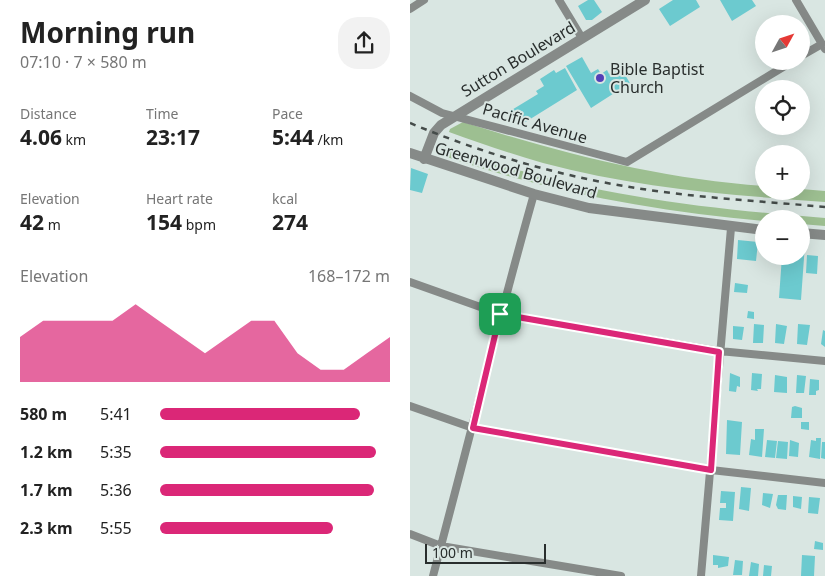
<!DOCTYPE html>
<meta charset="utf-8">
<style>
body{margin:0;font-family:"Noto Sans",sans-serif;background:#f2f2f2;color:#222;height:100vh;display:flex;flex-direction:column;font-size:19px;white-space:nowrap}
*{box-sizing:border-box;margin:0}
p{font-size:16px;color:#767676}
.icon{flex:none;width:28px;height:28px;fill:none;stroke:currentColor;stroke-width:2;stroke-linecap:round;stroke-linejoin:round}
.map{position:relative;flex:1;overflow:hidden}
.panel{display:flex;flex-direction:column;background:#fff;width:410px}
.panel>*{flex:none}
.needle{width:32px;rotate:50deg}
.fabs{position:absolute;left:345px;top:15px;display:grid;gap:10px}
.fabs a{display:grid;place-items:center;width:55px;height:55px;border-radius:50%;background:#fff;box-shadow:0 5px 20px #0002;font-size:25px}
.scale{position:absolute;left:15px;bottom:12px;width:121px;box-sizing:border-box;padding-left:5px;border:2px solid #292e2d;border-top:0;font-size:14px;line-height:18px;white-space:nowrap;color:#292e2d;-webkit-text-stroke:4px #d9e6e2;paint-order:stroke}
.pin{position:absolute;display:grid;place-items:center;width:42px;height:42px;color:#fff;margin:-21px;border-radius:10px;box-shadow:0 2px 8px #0006}
.round{display:grid;place-items:center;flex:none;width:52px;height:52px;border-radius:20px;background:#f2f2f2}
.headline{display:flex;align-items:center;justify-content:space-between;height:85px;padding:0 20px}
h1{font-size:28px;font-weight:700;line-height:38px}
.stats{display:grid;grid-template-columns:repeat(3,1fr);gap:8px;height:85px;padding:5px 20px}
.stats div{display:grid;align-content:center}
.stats b{font-size:21px;font-weight:700}
.stats small{font-size:14px;font-weight:400}
.stats p{font-size:14px}
.chart{height:140px;padding:10px 20px}
.chart p{display:flex;justify-content:space-between}
.chart svg{width:100%;height:90px;margin-top:5px;fill:#db2777;opacity:.7}
ul{padding:0 20px;list-style:none;font-size:16px}
li{display:grid;grid-template-columns:80px 60px 1fr;align-items:center;height:38px}
li i{height:12px;border-radius:6px;background:#db2777}
main{display:flex;flex:1;min-height:0}
.map>svg:first-child{display:block}
.green{fill:#9dbf91}
.building{fill:#6ccacf}
.lines{fill:none;stroke-linecap:round;stroke-linejoin:round}
.minor{stroke:#868a88;stroke-width:8}
.tertiary{stroke:#868a88;stroke-width:10}
.rail{stroke:#454c4a;stroke-width:2.5;stroke-dasharray:6 6;stroke-linecap:butt}
.route-casing{stroke:#fff;stroke-width:10}
.route{stroke:#db2777;stroke-width:6}
.poi-dot{fill:#5340b7;stroke:#d9e6e2;stroke-width:2}
.labels{text-anchor:middle;stroke-width:4;stroke-linejoin:round;paint-order:stroke}
.street-label{font-size:16px;fill:#292e2d;stroke:#d9e6e2}
.poi-label{font-size:16px;fill:#292e2d;stroke:#d9e6e2;text-anchor:start}
</style>
<main>
<section class="panel">
<div class="headline"><div><h1>Morning run</h1><p>07:10 · 7 × 580 m</p></div><a class="round"><svg class="icon" aria-label="share" viewBox="0 0 24 24"><path d="M12 15V3M7 8l5-5 5 5M5 13v7h14v-7"/></svg></a></div>
<div class="stats">
<div><p>Distance</p><b>4.06<small> km</small></b></div>
<div><p>Time</p><b>23:17</b></div>
<div><p>Pace</p><b>5:44<small> /km</small></b></div>
</div>
<div class="stats">
<div><p>Elevation</p><b>42<small> m</small></b></div>
<div><p>Heart rate</p><b>154<small> bpm</small></b></div>
<div><p>kcal</p><b>274</b></div>
</div>
<div class="chart"><p><span>Elevation</span>168–172 m</p>
<svg viewBox="0 0 160 44" preserveAspectRatio="none"><path d="M0 44V22L10 14L20 14L30 14L40 14L50 6L60 14L70 22L80 30L90 22L100 14L110 14L120 30L130 38L140 38L150 30L160 22V44z"/></svg>
</div>
<ul>
<li><b>580 m</b>5:41<i style="width:87%"></i></li>
<li><b>1.2 km</b>5:35<i style="width:94%"></i></li>
<li><b>1.7 km</b>5:36<i style="width:93%"></i></li>
<li><b>2.3 km</b>5:55<i style="width:75%"></i></li>
</ul>
</section>
<div class="map">
<svg width="415" height="576" viewBox="0 0 415 576">
<rect width="100%" height="100%" fill="#d9e6e2"/>
<path class="green" d="M 53,122 C 151,153 251,179 354,186 L 354,191 L 391,191 L 391,189 L 415,191 L 415,202 C 320,195 225,188 133,163 C 101,154 70,143 39,132 L 40,129 Z
M 33,145 C 156,192 284,208 415,218 L 415,226 L 391,224 L 391,219 L 354,219 L 354,221 C 244,211 138,192 34,156 L 30,152 Z"/>
<path class="building" d="M 178,0 L 184,0 L 192,12 L 182,20 L 176,20 L 168,6 Z
M 263,0 L 286,0 L 290,7 L 260,26 L 249,9 Z
M 310,0 L 342,0 L 346,6 L 322,21 Z
M 172,57 L 181,73 L 188,69 L 191,74 L 197,70 L 199,74 L 210,67 L 220,83 L 181,108 L 156,66 Z
M 155,68 L 167,90 L 109,126 L 100,111 L 128,94 L 126,91 L 134,86 L 130,79 L 144,70 L 146,73 Z
M 1,168 L 18,174 L 12,193 L 0,190 Z
M 328,240 L 348,242 L 346,261 L 327,259 Z
M 391,244 L 395,244 L 391,300 L 369,298 L 372,256 L 391,256 Z
M 397,255 L 408,256 L 407,274 L 396,273 Z
M 325,283 L 338,285 L 337,293 L 324,292 Z
M 338,311 L 344,312 L 344,319 L 337,318 Z
M 344,324 L 354,325 L 353,343 L 343,343 Z
M 366,324 L 377,326 L 374,344 L 365,343 Z
M 388,324 L 400,325 L 397,345 L 387,344 Z
M 323,326 L 334,327 L 332,340 L 323,339 Z
M 413,330 L 415,331 L 415,347 L 411,344 Z
M 320,373 L 330,377 L 330,387 L 327,386 L 326,392 L 319,391 Z
M 342,373 L 352,374 L 351,389 L 347,389 L 348,391 L 341,390 Z
M 365,375 L 377,377 L 377,393 L 364,392 Z
M 387,375 L 396,376 L 394,393 L 386,393 Z
M 400,379 L 409,380 L 409,390 L 406,391 L 406,395 L 399,395 Z
M 385,406 L 392,408 L 392,418 L 381,418 L 382,407 Z
M 317,420 L 332,422 L 330,455 L 316,454 Z
M 391,422 L 399,422 L 399,430 L 391,429 Z
M 345,429 L 354,429 L 352,457 L 339,455 L 341,439 L 345,440 Z
M 406,438 L 411,438 L 410,459 L 399,457 L 401,440 L 406,441 Z
M 357,440 L 367,441 L 365,458 L 355,457 Z
M 380,440 L 389,443 L 388,457 L 379,456 Z
M 368,441 L 378,442 L 377,459 L 366,458 Z
M 412,442 L 415,442 L 415,459 L 411,458 Z
M 331,487 L 341,488 L 339,511 L 329,509 Z
M 311,491 L 325,492 L 323,521 L 309,520 L 310,508 L 316,508 L 316,503 L 310,503 Z
M 353,493 L 363,494 L 360,508 L 352,505 Z
M 368,495 L 377,495 L 376,510 L 368,509 L 366,505 Z
M 383,496 L 392,497 L 391,509 L 383,507 Z
M 399,497 L 410,498 L 408,514 L 398,513 Z
M 405,541 L 413,543 L 413,550 L 404,549 Z
M 303,555 L 319,557 L 318,566 L 308,568 L 308,565 L 303,565 Z
M 392,555 L 405,556 L 404,576 L 391,576 Z
M 325,560 L 333,561 L 332,575 L 323,575 Z
M 341,562 L 349,564 L 348,576 L 339,576 Z
M 354,565 L 362,566 L 361,576 L 353,576 Z"/>
<g class="lines">
<path class="minor" d="M 149,0 L 172,38
M 386,0 L 415,49
M 0,9 L 14,0
M 391,56 L 412,44
M 0,96 L 32,113 L 217,162 L 383,61
M 0,282 L 90,314 L 309,351 L 415,361
M 0,406 L 63,428 L 301,470 L 415,483
M 0,534 L 31,546 L 211,576
M 23,576 C 57,449 88,321 124,194
M 291,576 L 321,228"/>
<path class="tertiary" d="M 0,153 L 124,194 L 179,208 L 354,230
M 14,159 L 24,133 L 31,125 L 235,0
M 391,233 L 415,235"/>
<path class="rail" d="M 0,123 C 72,153 148,176 226,188 C 288,198 352,201 415,207"/>
</g>
<g class="lines">
<defs>
<path id="route" d="M 90,314 L 309,352 L 301,470 L 63,428 Z"/>
</defs>
<use href="#route" class="route-casing"/>
<use href="#route" class="route"/>
</g>
<circle class="poi-dot" cx="190" cy="78" r="5"/>
<g class="labels">
<g class="street-label">
<text transform="translate(108 59) rotate(-31)" y="6">Sutton Boulevard</text>
<text transform="translate(125 123) rotate(16)" y="6">Pacific Avenue</text>
<text transform="translate(106 170) rotate(16)" y="6">Greenwood Boulevard</text>
</g>
<g class="poi-label">
<text x="200" y="75">Bible Baptist<tspan x="200" dy="18">Church</tspan></text>
</g>
</g>
</svg>
<div class="fabs">
<a><svg class="needle" viewBox="-14 -14 28 28"><path d="M0-13l5 13h-10z" fill="#e53935"/><path d="M0 13l5-13h-10z" fill="#767676"/></svg></a>
<a><svg class="icon" aria-label="locate" viewBox="0 0 24 24"><circle cx="12" cy="12" r="6"/><path d="M12 2v4M12 18v4M2 12h4M18 12h4"/></svg></a>
<a>+</a>
<a>−</a>
</div>
<div class="scale">100 m</div>
<div class="pin" style="left:90px;top:314px;background:#1e9e55"><svg class="icon" aria-label="arrive" viewBox="0 0 24 24"><path d="M6 21V4h12l-3 4 3 4H6"/></svg></div>
</div>
</main>
